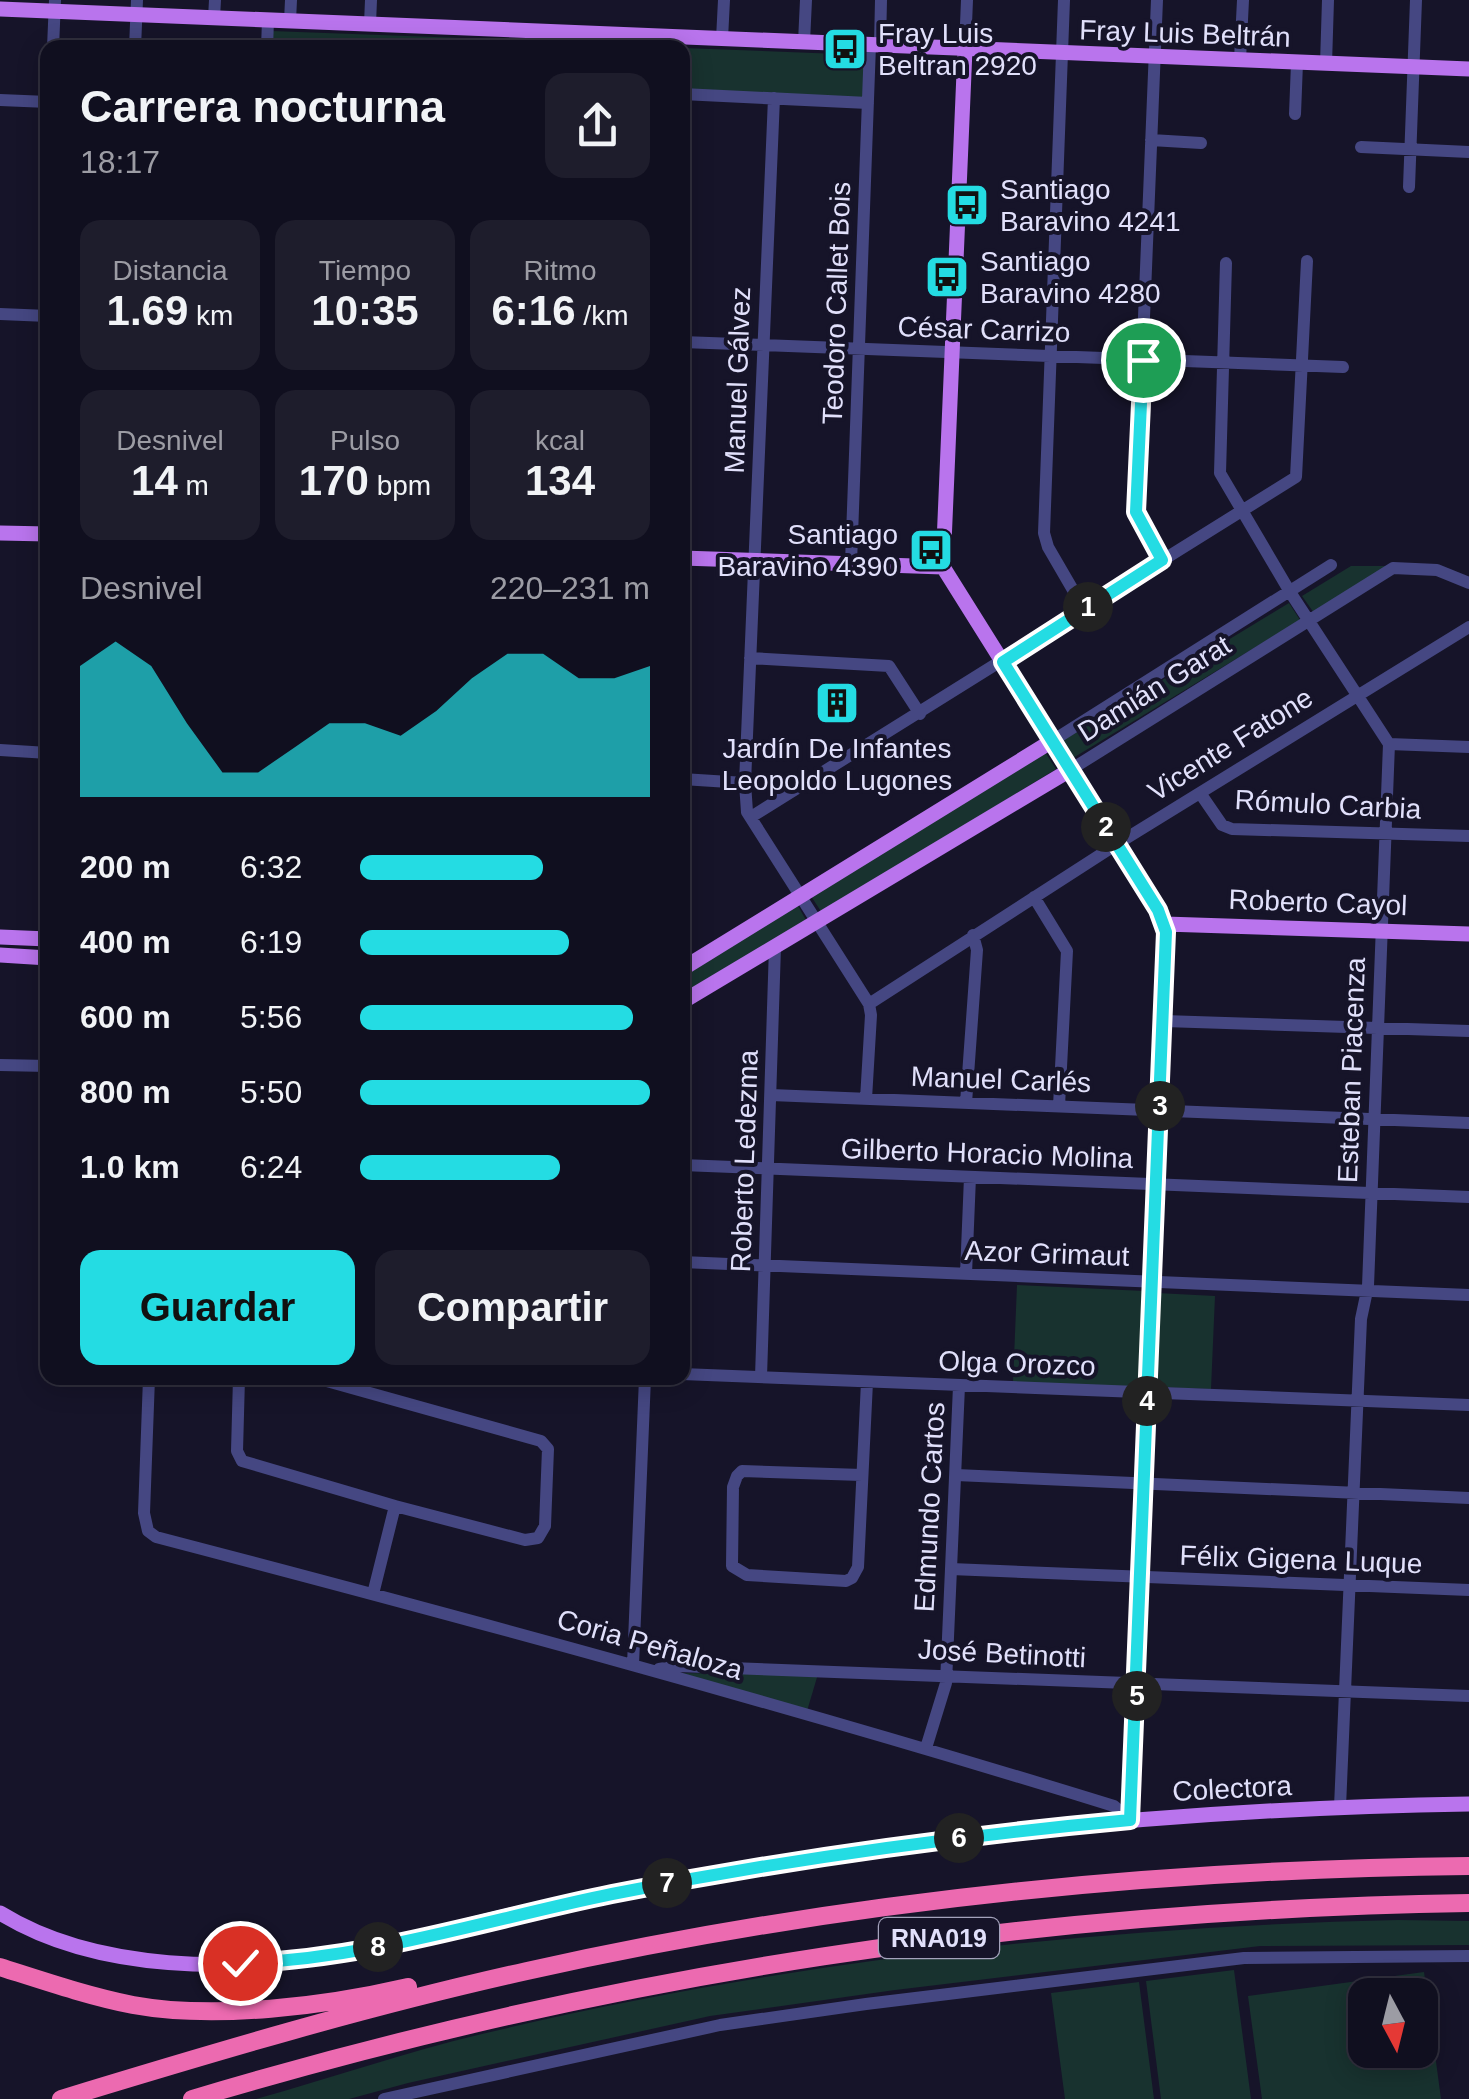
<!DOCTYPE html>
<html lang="es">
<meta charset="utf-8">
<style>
body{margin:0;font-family:Helvetica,sans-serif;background:#1e1d2c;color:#f1f3f6;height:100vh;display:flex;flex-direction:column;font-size:38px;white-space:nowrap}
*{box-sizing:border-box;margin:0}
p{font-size:32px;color:#9c9ca4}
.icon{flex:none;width:55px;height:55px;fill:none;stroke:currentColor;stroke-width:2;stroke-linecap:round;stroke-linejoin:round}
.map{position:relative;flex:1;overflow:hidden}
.sheet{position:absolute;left:40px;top:40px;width:650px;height:1345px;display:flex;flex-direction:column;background:#100f1f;border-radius:20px;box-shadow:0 5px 25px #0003,0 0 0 2px #302f3d}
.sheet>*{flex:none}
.needle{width:65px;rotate:173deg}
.controls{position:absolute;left:1348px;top:1978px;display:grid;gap:20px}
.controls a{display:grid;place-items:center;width:90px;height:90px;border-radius:20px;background:#100f1f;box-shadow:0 5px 25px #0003,0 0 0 2px #302f3d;font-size:50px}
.pin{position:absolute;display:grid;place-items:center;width:85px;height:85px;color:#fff;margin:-42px;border:5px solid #fff;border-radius:50%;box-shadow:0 2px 10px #0007}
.km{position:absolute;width:50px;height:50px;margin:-25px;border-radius:50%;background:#222;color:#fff;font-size:28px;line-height:50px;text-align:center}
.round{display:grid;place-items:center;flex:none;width:105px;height:105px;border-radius:20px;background:#1e1d2c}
.headline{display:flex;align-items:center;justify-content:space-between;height:170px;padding:0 40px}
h1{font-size:45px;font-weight:700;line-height:75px}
.metrics{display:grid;grid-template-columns:repeat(3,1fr);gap:15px;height:170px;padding:10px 40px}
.metrics div{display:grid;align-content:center;border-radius:20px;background:#1e1d2c;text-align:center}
.metrics b{font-size:42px;font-weight:700}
.metrics small{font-size:28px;font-weight:400}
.metrics p{font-size:28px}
.chart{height:280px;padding:20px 40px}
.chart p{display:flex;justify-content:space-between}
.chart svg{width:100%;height:180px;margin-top:10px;fill:#24dce3;opacity:.7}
.button{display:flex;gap:20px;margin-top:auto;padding:20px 40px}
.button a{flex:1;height:115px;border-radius:20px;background:#24dce3;color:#111;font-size:40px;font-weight:700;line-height:115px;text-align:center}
.button a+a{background:#1e1d2c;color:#f1f3f6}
ul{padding:0 40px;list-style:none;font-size:32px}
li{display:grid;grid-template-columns:160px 120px 1fr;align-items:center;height:75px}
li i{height:25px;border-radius:12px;background:#24dce3}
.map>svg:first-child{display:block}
.green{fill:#18322f;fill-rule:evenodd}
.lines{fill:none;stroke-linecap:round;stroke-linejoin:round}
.minor{stroke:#454782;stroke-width:12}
.major{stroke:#b974ed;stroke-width:15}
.highway{stroke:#ec6ab0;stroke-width:18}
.route-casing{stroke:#fff;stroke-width:20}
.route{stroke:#24dce3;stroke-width:12}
.labels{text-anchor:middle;stroke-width:8;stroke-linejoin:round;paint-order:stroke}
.shield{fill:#161429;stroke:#a4a3bc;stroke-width:2.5}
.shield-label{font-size:25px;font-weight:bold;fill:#e1e0fb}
.poi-label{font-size:28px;fill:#e1e0fb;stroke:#161429;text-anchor:start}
.street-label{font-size:28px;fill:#e1e0fb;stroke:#161429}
</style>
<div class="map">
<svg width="1469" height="2099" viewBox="0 0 1469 2099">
<rect width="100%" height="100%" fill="#161429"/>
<path class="green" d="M 271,31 L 541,41 L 541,48 L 271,48 Z
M 683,48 L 865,55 L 865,98 L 683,90 Z
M 1351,566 L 1387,566 L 1314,613 L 1302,596 Z
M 1289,603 L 1300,620 L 1073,758 L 1062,741 Z
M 1045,752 L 1056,769 L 822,913 L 811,896 Z
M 797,904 L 807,922 L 690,994 L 686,990 L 693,968 Z
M 1017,1285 L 1144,1291 L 1139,1388 L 1013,1382 Z
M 1157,1293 L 1215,1296 L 1211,1389 L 1154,1387 Z
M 667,1673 L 818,1674 L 807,1711 Z
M 1398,1920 L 1469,1921 L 1469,1945 L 1260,1946 L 895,1990 L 710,2016 L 408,2083 L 349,2099 L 256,2099 C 331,2078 406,2052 482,2034 C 782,1962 1090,1927 1398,1920 Z
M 1234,1970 L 1251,2099 L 1161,2099 L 1146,1981 Z
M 1424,1972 L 1441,2099 L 1262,2099 L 1248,1996 ZM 1365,1995 L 1420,1995 L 1420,2050 L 1365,2050 Z
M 1139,1982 L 1154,2099 L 1065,2099 L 1051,1993 Z"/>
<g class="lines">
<path class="minor" d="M 1064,0 L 1044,533 L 1048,547 L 1084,609
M 1157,0 L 1136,512 L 1162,560
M 214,18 L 215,0
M 290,21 L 291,0
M 370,24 L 371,0
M 722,39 L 724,0
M 804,42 L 806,0
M 880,45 L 881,0
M 53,48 L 55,0
M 135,48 L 137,0
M 267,48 L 268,20
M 545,48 L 546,31
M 965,49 L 967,0
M 1240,60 L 1243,0
M 1326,64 L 1328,0
M 682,94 L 868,103
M 0,100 L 48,102
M 1295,114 L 1297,63
M 1151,140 L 1201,143
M 1361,147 L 1469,152
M 1409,187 L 1416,0
M 1226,263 L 1220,473 L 1290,592 L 1389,744 L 1368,1286 L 1361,1319 L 1340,1807
M 0,314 L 48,316
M 682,342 L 1343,367
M 851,563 L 870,45
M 750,658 L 889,666 L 920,714
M 1052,741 L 1331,565
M 1389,744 L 1469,747
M 0,750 L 48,753
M 1070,770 L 1393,568 L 1437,570 L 1469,583
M 682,779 L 745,783 L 747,812 L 869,1004 L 871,1015 L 866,1099
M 745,783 L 774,98
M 1200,793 L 1222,825 L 1232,829 L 1469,836
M 751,817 L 1296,477 L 1307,261
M 682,878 L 686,885 L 682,970
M 1034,897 L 1067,951 L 1059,1106
M 869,1004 L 1117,844 L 1469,627
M 1164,1021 L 1469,1031
M 0,1065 L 48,1066
M 771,1095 L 1469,1123
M 966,1103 L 977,950 L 973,935
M 682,1165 L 1469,1197
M 682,1262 L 1469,1295
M 966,1274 L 970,1177
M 682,1374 L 1469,1405
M 761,1377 L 775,947
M 149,1378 L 144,1513 L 148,1531 L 156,1537 C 477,1621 797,1708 1114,1806 L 1130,1820
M 239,1378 L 237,1451 L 242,1461 L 395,1506 L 373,1594
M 316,1378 L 541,1441 L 548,1449 L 545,1526 L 538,1538 L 525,1540 L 395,1506
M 862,1475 L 742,1471 L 737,1476 L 733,1487 L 732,1566 L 747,1575 L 846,1581 L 852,1578 L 858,1567 L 867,1382
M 956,1475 L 1469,1498
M 951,1569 L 1469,1590
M 633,1665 L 645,1378
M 659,1669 L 678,1666 L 1469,1696
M 926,1748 L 946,1683 L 959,1386
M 384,2099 L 720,2025 L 866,2004 L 1244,1958 L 1469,1956"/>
<path class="major" d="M 0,9 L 1469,69
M 965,49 L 943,567 L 1158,910 L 1166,932 L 1130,1820
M 0,533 L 48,534
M 682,558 L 943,567
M 1165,924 L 1469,934
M 0,937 L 48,939
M 0,955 L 48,958
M 682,969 L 1052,741
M 682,1002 L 1070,770
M 0,1913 C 97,1973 237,1972 346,1953 C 411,1942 474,1922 538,1909 C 642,1887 746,1867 851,1852 C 1056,1823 1262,1807 1469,1804"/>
<path class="highway" d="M 0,1967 C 44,1981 88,1996 133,2005 C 215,2020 326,2006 408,1987
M 61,2099 C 215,2052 369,2006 527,1971 C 836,1902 1152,1869 1469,1866
M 192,2099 C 613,1973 1029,1910 1469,1903"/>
</g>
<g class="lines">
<defs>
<path id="route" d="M 240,1963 C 366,1960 489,1919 612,1894 C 783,1860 956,1836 1130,1820 L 1166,932 L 1158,910 L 1003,662 L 1162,560 L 1136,512 L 1143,360"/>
</defs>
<use href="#route" class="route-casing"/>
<use href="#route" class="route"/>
</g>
<defs>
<symbol id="bus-square" viewBox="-11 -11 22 22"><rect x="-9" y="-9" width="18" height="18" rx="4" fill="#24dce3" stroke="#161429"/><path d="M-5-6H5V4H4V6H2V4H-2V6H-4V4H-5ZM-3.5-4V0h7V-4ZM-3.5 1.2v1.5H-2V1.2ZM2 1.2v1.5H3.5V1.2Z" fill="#111"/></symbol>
<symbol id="building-square" viewBox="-11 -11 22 22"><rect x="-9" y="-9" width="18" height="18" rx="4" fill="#24dce3" stroke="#161429"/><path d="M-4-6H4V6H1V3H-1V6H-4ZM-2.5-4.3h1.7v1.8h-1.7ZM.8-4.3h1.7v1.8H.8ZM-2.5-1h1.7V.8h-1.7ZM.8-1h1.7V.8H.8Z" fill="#111"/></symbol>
</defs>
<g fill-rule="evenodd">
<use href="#bus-square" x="820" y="24" width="50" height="50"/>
<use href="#bus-square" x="942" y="180" width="50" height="50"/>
<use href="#bus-square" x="922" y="252" width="50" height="50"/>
<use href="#bus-square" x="906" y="525" width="50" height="50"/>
<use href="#building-square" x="812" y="678" width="50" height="50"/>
</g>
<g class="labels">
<rect class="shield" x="879" y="1918" width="120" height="40" rx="8"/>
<g class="shield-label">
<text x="939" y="1947">RNA019</text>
</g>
<g class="poi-label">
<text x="878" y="43">Fray Luis<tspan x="878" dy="32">Beltran 2920</tspan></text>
<text x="1000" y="199">Santiago<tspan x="1000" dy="32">Baravino 4241</tspan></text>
<text x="980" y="271">Santiago<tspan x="980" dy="32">Baravino 4280</tspan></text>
<text x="898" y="544" text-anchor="end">Santiago<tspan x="898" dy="32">Baravino 4390</tspan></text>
<text x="837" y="758" text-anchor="middle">Jardín De Infantes<tspan x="837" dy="32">Leopoldo Lugones</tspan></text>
</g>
<g class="street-label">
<text transform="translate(1185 33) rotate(2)" y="10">Fray Luis Beltrán</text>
<text transform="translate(836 303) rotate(-88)" y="10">Teodoro Callet Bois</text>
<text transform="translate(984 329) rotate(2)" y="10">César Carrizo</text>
<text transform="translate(737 380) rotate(-88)" y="10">Manuel Gálvez</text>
<text transform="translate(1154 688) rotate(-32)" y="10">Damián Garat</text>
<text transform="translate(1230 744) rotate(-32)" y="10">Vicente Fatone</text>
<text transform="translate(1328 804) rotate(3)" y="10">Rómulo Carbia</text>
<text transform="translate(1318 902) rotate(2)" y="10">Roberto Cayol</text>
<text transform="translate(1351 1070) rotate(-88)" y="10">Esteban Piacenza</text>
<text transform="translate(1001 1079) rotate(2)" y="10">Manuel Carlés</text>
<text transform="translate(987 1153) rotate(2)" y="10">Gilberto Horacio Molina</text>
<text transform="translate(744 1161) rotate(-88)" y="10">Roberto Ledezma</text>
<text transform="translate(1047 1253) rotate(2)" y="10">Azor Grimaut</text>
<text transform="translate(1017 1363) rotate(2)" y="10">Olga Orozco</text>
<text transform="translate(929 1507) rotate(-87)" y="10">Edmundo Cartos</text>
<text transform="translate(1301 1559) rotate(2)" y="10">Félix Gigena Luque</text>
<text transform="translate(650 1644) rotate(16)" y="10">Coria Peñaloza</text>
<text transform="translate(1002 1653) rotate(3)" y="10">José Betinotti</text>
<text transform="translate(1232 1788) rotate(-3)" y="10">Colectora</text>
</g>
</g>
</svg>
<div class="controls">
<a><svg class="needle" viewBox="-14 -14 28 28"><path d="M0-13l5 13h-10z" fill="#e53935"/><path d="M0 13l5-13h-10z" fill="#9c9ca4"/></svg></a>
</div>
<div class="pin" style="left:1143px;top:360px;background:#1e9e55"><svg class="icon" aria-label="arrive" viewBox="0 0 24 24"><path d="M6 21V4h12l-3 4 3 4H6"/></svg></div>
<div class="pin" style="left:240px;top:1963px;background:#d93025"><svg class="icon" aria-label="check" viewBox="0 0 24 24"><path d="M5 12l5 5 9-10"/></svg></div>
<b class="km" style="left:1088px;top:607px">1</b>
<b class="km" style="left:1106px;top:827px">2</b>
<b class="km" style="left:1160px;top:1106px">3</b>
<b class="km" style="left:1147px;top:1401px">4</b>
<b class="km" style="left:1137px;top:1696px">5</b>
<b class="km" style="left:959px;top:1838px">6</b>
<b class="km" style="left:667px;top:1883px">7</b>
<b class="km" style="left:378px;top:1947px">8</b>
<section class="sheet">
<div class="headline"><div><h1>Carrera nocturna</h1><p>18:17</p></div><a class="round"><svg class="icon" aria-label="share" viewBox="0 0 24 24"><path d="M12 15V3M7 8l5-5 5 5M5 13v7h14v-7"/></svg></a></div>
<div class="metrics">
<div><p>Distancia</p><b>1.69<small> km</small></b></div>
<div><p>Tiempo</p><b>10:35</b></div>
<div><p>Ritmo</p><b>6:16<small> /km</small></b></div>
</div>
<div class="metrics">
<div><p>Desnivel</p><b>14<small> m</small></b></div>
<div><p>Pulso</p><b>170<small> bpm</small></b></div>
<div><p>kcal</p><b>134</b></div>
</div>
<div class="chart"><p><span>Desnivel</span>220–231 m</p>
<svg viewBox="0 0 160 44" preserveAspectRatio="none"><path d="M0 44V12L10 6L20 12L30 26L40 38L50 38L60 32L70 26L80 26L90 29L100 23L110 15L120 9L130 9L140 15L150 15L160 12V44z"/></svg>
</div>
<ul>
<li><b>200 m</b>6:32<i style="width:63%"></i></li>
<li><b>400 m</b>6:19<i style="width:72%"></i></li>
<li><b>600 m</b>5:56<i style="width:94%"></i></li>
<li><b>800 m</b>5:50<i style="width:100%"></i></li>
<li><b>1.0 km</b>6:24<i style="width:69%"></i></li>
</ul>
<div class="button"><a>Guardar</a><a>Compartir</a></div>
</section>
</div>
